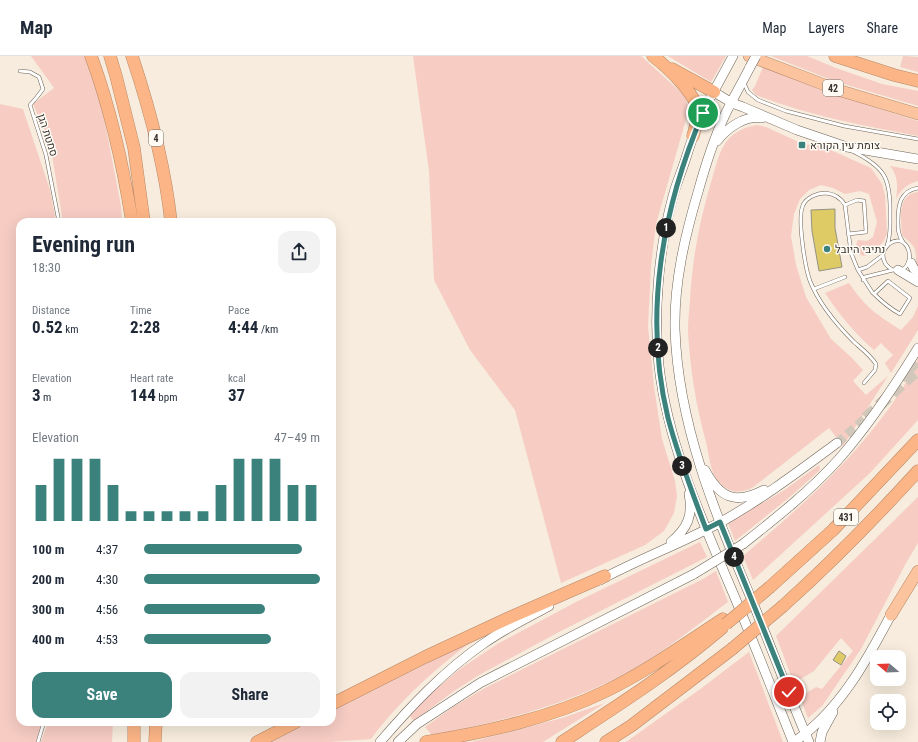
<!DOCTYPE html>
<meta charset="utf-8">
<style>
body{margin:0;font-family:"Roboto Condensed",Heebo,sans-serif;background:#f2f2f3;color:#1f2937;height:100vh;display:flex;flex-direction:column;font-size:15px;white-space:nowrap}
*{box-sizing:border-box;margin:0}
p{font-size:13px;color:#747a83}
.icon{flex:none;width:22px;height:22px;fill:none;stroke:currentColor;stroke-width:2;stroke-linecap:round;stroke-linejoin:round}
.map{position:relative;flex:1;overflow:hidden}
.sheet{position:absolute;left:16px;top:162px;width:320px;height:508px;display:flex;flex-direction:column;background:#fff;border-radius:12px;box-shadow:0 4px 16px #0002}
.sheet>*{flex:none}
.needle{width:26px;rotate:289deg}
.fabs{position:absolute;left:870px;top:594px;display:grid;gap:8px}
.fabs a{display:grid;place-items:center;width:36px;height:36px;border-radius:8px;background:#fff;box-shadow:0 4px 16px #0002;font-size:20px}
.pin{position:absolute;display:grid;place-items:center;width:34px;height:34px;color:#fff;margin:-17px;border:2px solid #fff;border-radius:50%;box-shadow:0 1px 4px #0007}
.km{position:absolute;width:20px;height:20px;margin:-10px;border-radius:50%;background:#222;color:#fff;font-size:11px;line-height:20px;text-align:center}
.round{display:grid;place-items:center;flex:none;width:42px;height:42px;border-radius:12px;background:#f2f2f3}
.headline{display:flex;align-items:center;justify-content:space-between;height:68px;padding:0 16px}
h1{font-size:22px;font-weight:700;line-height:30px}
.metrics{display:grid;grid-template-columns:repeat(3,1fr);gap:6px;height:68px;padding:4px 16px}
.metrics div{display:grid;align-content:center}
.metrics b{font-size:17px;font-weight:700}
.metrics small{font-size:11px;font-weight:400}
.metrics p{font-size:11px}
.chart{height:112px;padding:8px 16px}
.chart p{display:flex;justify-content:space-between}
.chart svg{width:100%;height:72px;margin-top:4px;stroke:#3b827d;stroke-width:6}
.cta{display:flex;gap:8px;margin-top:auto;padding:8px 16px}
.cta a{flex:1;height:46px;border-radius:12px;background:#3b827d;color:#fff;font-size:16px;font-weight:700;line-height:46px;text-align:center}
.cta a+a{background:#f2f2f3;color:#1f2937}
ul{padding:0 16px;list-style:none;font-size:13px}
li{display:grid;grid-template-columns:64px 48px 1fr;align-items:center;height:30px}
li i{height:10px;border-radius:5px;background:#3b827d}
header{display:flex;align-items:center;gap:24px;box-sizing:border-box;height:56px;padding:0 20px;background:#fff;border-bottom:1px solid #e0e1e3}
header strong{font-size:19px}
nav{display:flex;gap:22px;margin-inline-start:auto;font-size:14px}
.map>svg:first-child{display:block}
.green{fill:#f6ccc3}
.building{fill:#decb66;stroke:#959282}
.lines{fill:none;stroke-linecap:round;stroke-linejoin:round}
.secondary-tunnel{stroke:#d1c7ba;stroke-width:9;stroke-dasharray:9 4.5;stroke-linecap:butt}
.motorway-tunnel{stroke:#d1c7ba;stroke-width:12;stroke-dasharray:12 6;stroke-linecap:butt}
.service-casing{stroke:#6c6356;stroke-width:4}
.secondary-casing{stroke:#6c6356;stroke-width:10}
.trunk-casing{stroke:#b78868;stroke-width:12}
.motorway-casing{stroke:#b78868;stroke-width:13}
.service{stroke:#fff;stroke-width:3}
.secondary{stroke:#fff;stroke-width:9}
.trunk{stroke:#fcc49e;stroke-width:11}
.motorway{stroke:#fbb586;stroke-width:12}
.secondary-bridge-casing{stroke:#6c6356;stroke-width:10;stroke-linecap:butt}
.motorway-bridge-casing{stroke:#b78868;stroke-width:13;stroke-linecap:butt}
.secondary-bridge{stroke:#fff;stroke-width:9}
.motorway-bridge{stroke:#fbb586;stroke-width:12}
.route-casing{stroke:#fff;stroke-width:8}
.route{stroke:#3b827d;stroke-width:5}
.poi-dot{fill:#3b827d;stroke:#fffbf5;stroke-width:1.5}
.labels{text-anchor:middle;stroke-width:3;stroke-linejoin:round;paint-order:stroke}
.shield{fill:#fffbf5;stroke:#75706a;stroke-width:1}
.shield-label{font-size:10px;font-weight:bold;fill:#3a352f}
.street-label{font-size:11px;fill:#3a352f;stroke:#fffbf5}
.poi-label{font-size:11px;fill:#3a352f;stroke:#fffbf5;text-anchor:start}
</style>
<header>
<strong>Map</strong>
<nav><a>Map</a><a>Layers</a><a>Share</a></nav>
</header>
<div class="map">
<svg width="918" height="686" viewBox="0 0 918 686">
<rect width="100%" height="100%" fill="#f7ecdd"/>
<path class="green" d="M 31,0 L 85,0 L 102,51 L 121,150 L 122,166 L 63,166 L 50,87 L 33,48 L 54,32 Z
M 413,0 L 641,0 L 685,40 L 689,53 L 656,168 L 651,210 L 648,271 L 654,331 L 662,383 L 675,425 L 677,440 L 674,457 L 664,475 L 645,489 L 561,527 L 515,354 L 470,294 L 434,224 L 429,115 Z
M 668,0 L 726,0 L 711,26 Z
M 771,0 L 807,0 L 836,12 L 882,28 L 918,35 L 918,50 L 834,25 Z
M 903,0 L 918,1 L 918,16 L 900,11 Z
M 763,11 L 821,34 L 918,65 L 918,80 C 862,69 809,60 756,39 L 752,34 L 755,30 Z
M 0,48 L 23,53 L 50,134 L 56,166 L 20,166 L 20,666 L 42,666 L 36,686 L 0,686 Z
M 757,69 L 766,71 L 803,88 L 824,91 L 871,112 L 882,128 L 885,139 L 887,178 L 883,186 L 874,195 L 864,200 L 858,198 L 856,189 L 858,184 L 867,185 L 873,181 L 877,166 L 869,138 L 860,135 L 845,138 L 833,132 L 821,129 L 809,134 L 800,143 L 794,158 L 791,180 L 796,209 L 806,241 L 831,283 L 851,301 L 863,314 L 853,325 L 866,339 L 888,320 L 843,390 L 829,372 L 752,432 C 739,437 730,438 719,426 C 710,417 709,398 706,386 C 696,350 690,313 688,275 C 688,265 689,255 690,245 C 692,203 700,163 712,123 C 715,113 718,100 723,91 C 730,78 743,71 757,69 Z
M 890,110 L 918,115 L 918,125 C 907,128 901,133 896,143 C 898,130 898,120 890,110 Z
M 918,136 L 918,211 C 914,205 917,200 915,194 C 913,187 906,184 902,179 C 901,164 897,138 918,136 Z
M 849,227 C 865,251 877,259 901,274 L 913,261 L 918,250 L 918,274 L 891,317 L 885,307 L 893,299 L 881,287 L 874,294 C 853,276 840,259 825,237 Z
M 918,303 L 918,364 L 870,417 L 753,524 L 743,500 C 801,451 857,401 899,338 C 906,327 912,314 918,303 Z
M 819,409 L 820,414 L 791,440 L 735,485 L 728,467 L 783,435 Z
M 918,441 L 918,487 L 906,507 L 861,593 L 822,650 L 808,662 L 800,641 L 816,631 L 822,633 L 853,595 L 841,582 L 814,615 L 794,627 L 776,580 Z
M 700,486 L 707,501 L 559,576 L 479,619 L 451,637 L 414,665 L 409,659 L 429,639 L 460,613 L 499,587 L 578,545 Z
M 716,515 L 728,546 C 701,566 675,587 647,605 C 582,645 506,665 432,679 L 425,671 L 453,651 L 485,632 L 703,523 Z
M 475,583 C 439,609 398,646 371,683 L 330,686 L 271,686 L 310,666 L 332,666 L 332,655 Z
M 749,596 L 783,686 L 626,686 L 699,634 Z
M 605,647 L 543,686 L 471,686 L 562,662 Z
M 48,666 L 113,666 L 112,686 L 41,686 Z"/>
<path class="building" d="M 835,153 L 835,172 L 842,211 L 819,215 L 812,175 L 811,154 Z
M 839,595 L 846,600 L 841,609 L 833,604 Z"/>
<g class="lines">
<path class="secondary-tunnel" d="M 901,323 L 918,305
M 837,387 L 866,362 L 875,352"/>
<path class="motorway-tunnel" d="M 866,362 L 905,325 L 918,314"/>
<defs>
<path id="service" d="M 20,15 L 30,16 L 39,21 L 43,33 L 37,41 L 30,49 L 46,99 L 59,166
M 744,27 L 748,36 L 758,44 L 786,55 L 844,70 L 918,83
M 852,95 C 885,111 891,122 890,159 C 890,169 891,180 887,189
M 845,149 L 857,144 L 864,145 L 866,176 L 848,178
M 903,186 C 898,179 898,173 898,165 C 898,149 900,135 918,132
M 858,214 L 867,211 L 883,199
M 893,214 C 887,211 883,206 883,199 C 883,195 886,191 889,188 C 906,175 918,204 902,214
M 863,224 L 865,221 L 893,214 L 897,214
M 814,233 L 845,221
M 864,327 L 875,314 L 876,308 C 870,299 862,293 854,286 C 837,269 819,248 810,225 C 805,211 797,162 803,149 C 807,141 817,137 826,137 C 835,138 841,142 845,149 L 851,197 L 858,214 L 872,236 C 881,245 889,252 900,258 L 910,242 L 888,225 L 874,238
M 38,686 L 44,666"/>
<path id="secondary" d="M 733,0 C 723,19 712,38 702,58 C 695,73 690,89 685,105 C 681,117 676,128 673,140 C 659,191 653,257 659,310 C 668,389 702,464 733,537 C 754,587 773,636 793,686
M 750,11 C 742,27 732,44 724,61 C 713,85 705,111 698,136 C 685,180 674,226 675,273 C 678,370 716,459 753,547 C 772,593 789,640 809,686
M 714,36 L 732,47 L 743,51 L 797,74 L 847,91 L 918,103
M 717,85 C 727,72 745,59 762,62
M 911,207 L 914,213 L 918,216
M 898,214 L 918,226
M 705,414 C 720,442 735,449 764,434
M 671,486 C 688,472 693,459 689,438
M 743,488 C 776,462 810,435 838,404 C 869,369 894,331 918,292
M 600,524 C 639,503 682,487 721,466 C 762,443 799,415 837,387
M 380,686 C 411,650 444,615 483,588 C 504,573 527,562 549,550
M 398,686 L 417,668 L 480,627 L 694,518
M 794,686 C 841,654 868,602 894,553
M 820,686 L 822,676 L 833,656"/>
<path id="trunk" d="M 749,0 L 838,34 L 918,58
M 891,559 L 918,515"/>
<path id="motorway" d="M 91,0 C 111,54 123,109 132,166
M 110,0 L 116,20 L 134,92 L 144,166
M 132,0 C 150,54 165,110 171,166
M 653,0 C 667,11 699,40 698,58 C 697,65 695,73 693,80
M 835,0 L 894,19 L 918,25
M 672,13 L 714,36
M 770,531 L 833,474 L 918,384
M 783,550 C 831,507 875,462 918,415
M 332,648 L 425,601 L 511,561 L 605,520
M 134,686 L 134,666
M 155,686 L 156,666
M 257,686 L 296,666
M 426,686 C 487,676 551,662 606,635 C 647,615 685,588 723,563
M 562,686 C 617,650 672,615 722,572
M 606,686 L 631,670 L 732,593"/>
</defs>
<use href="#service" class="service-casing"/>
<use href="#secondary" class="secondary-casing"/>
<use href="#trunk" class="trunk-casing"/>
<use href="#motorway" class="motorway-casing"/>
<use href="#service" class="service"/>
<use href="#secondary" class="secondary"/>
<use href="#trunk" class="trunk"/>
<use href="#motorway" class="motorway"/>
<defs>
<path id="secondary-bridge" d="M 750,11 L 756,0
M 694,518 L 743,488"/>
<path id="motorway-bridge" d="M 726,568 L 770,531
M 732,593 L 783,550"/>
</defs>
<use href="#secondary-bridge" class="secondary-bridge-casing"/>
<use href="#motorway-bridge" class="motorway-bridge-casing"/>
<use href="#secondary-bridge" class="secondary-bridge"/>
<use href="#motorway-bridge" class="motorway-bridge"/>
</g>
<g class="lines">
<defs>
<path id="route" d="M 703,57 C 662,153 643,259 668,362 C 678,400 692,436 706,473 L 720,466 L 789,636"/>
</defs>
<use href="#route" class="route-casing"/>
<use href="#route" class="route"/>
</g>
<g class="poi-dot">
<rect x="798" y="85" width="8" height="8" rx="2"/>
<circle cx="827" cy="193" r="4"/>
</g>
<g class="labels">
<g class="shield">
<rect x="823" y="24" width="20" height="16" rx="3"/>
<rect x="149" y="74" width="14" height="16" rx="3"/>
<rect x="834" y="453" width="24" height="16" rx="3"/>
</g>
<g class="shield-label">
<text x="833" y="36">42</text>
<text x="156" y="86">4</text>
<text x="846" y="465">431</text>
</g>
<g class="street-label">
<text transform="translate(48 79) rotate(72)" y="4">סמטת הגן</text>
</g>
<g class="poi-label">
<text x="810" y="93">צומת עין הקורא</text>
<text x="835" y="197">נתיבי היובל</text>
</g>
</g>
</svg>
<div class="fabs">
<a><svg class="needle" viewBox="-14 -14 28 28"><path d="M0-13l5 13h-10z" fill="#e53935"/><path d="M0 13l5-13h-10z" fill="#747a83"/></svg></a>
<a><svg class="icon" aria-label="locate" viewBox="0 0 24 24"><circle cx="12" cy="12" r="6"/><path d="M12 2v4M12 18v4M2 12h4M18 12h4"/></svg></a>
</div>
<div class="pin" style="left:703px;top:57px;background:#1e9e55"><svg class="icon" aria-label="arrive" viewBox="0 0 24 24"><path d="M6 21V4h12l-3 4 3 4H6"/></svg></div>
<div class="pin" style="left:789px;top:636px;background:#d93025"><svg class="icon" aria-label="check" viewBox="0 0 24 24"><path d="M5 12l5 5 9-10"/></svg></div>
<b class="km" style="left:666px;top:172px">1</b>
<b class="km" style="left:658px;top:292px">2</b>
<b class="km" style="left:682px;top:410px">3</b>
<b class="km" style="left:734px;top:501px">4</b>
<section class="sheet">
<div class="headline"><div><h1>Evening run</h1><p>18:30</p></div><a class="round"><svg class="icon" aria-label="share" viewBox="0 0 24 24"><path d="M12 15V3M7 8l5-5 5 5M5 13v7h14v-7"/></svg></a></div>
<div class="metrics">
<div><p>Distance</p><b>0.52<small> km</small></b></div>
<div><p>Time</p><b>2:28</b></div>
<div><p>Pace</p><b>4:44<small> /km</small></b></div>
</div>
<div class="metrics">
<div><p>Elevation</p><b>3<small> m</small></b></div>
<div><p>Heart rate</p><b>144<small> bpm</small></b></div>
<div><p>kcal</p><b>37</b></div>
</div>
<div class="chart"><p><span>Elevation</span>47–49 m</p>
<svg viewBox="0 0 160 44" preserveAspectRatio="none"><path d="M5 44V22M15 44V6M25 44V6M35 44V6M45 44V22M55 44V38M65 44V38M75 44V38M85 44V38M95 44V38M105 44V22M115 44V6M125 44V6M135 44V6M145 44V22M155 44V22"/></svg>
</div>
<ul>
<li><b>100 m</b>4:37<i style="width:90%"></i></li>
<li><b>200 m</b>4:30<i style="width:100%"></i></li>
<li><b>300 m</b>4:56<i style="width:69%"></i></li>
<li><b>400 m</b>4:53<i style="width:72%"></i></li>
</ul>
<div class="cta"><a>Save</a><a>Share</a></div>
</section>
</div>
